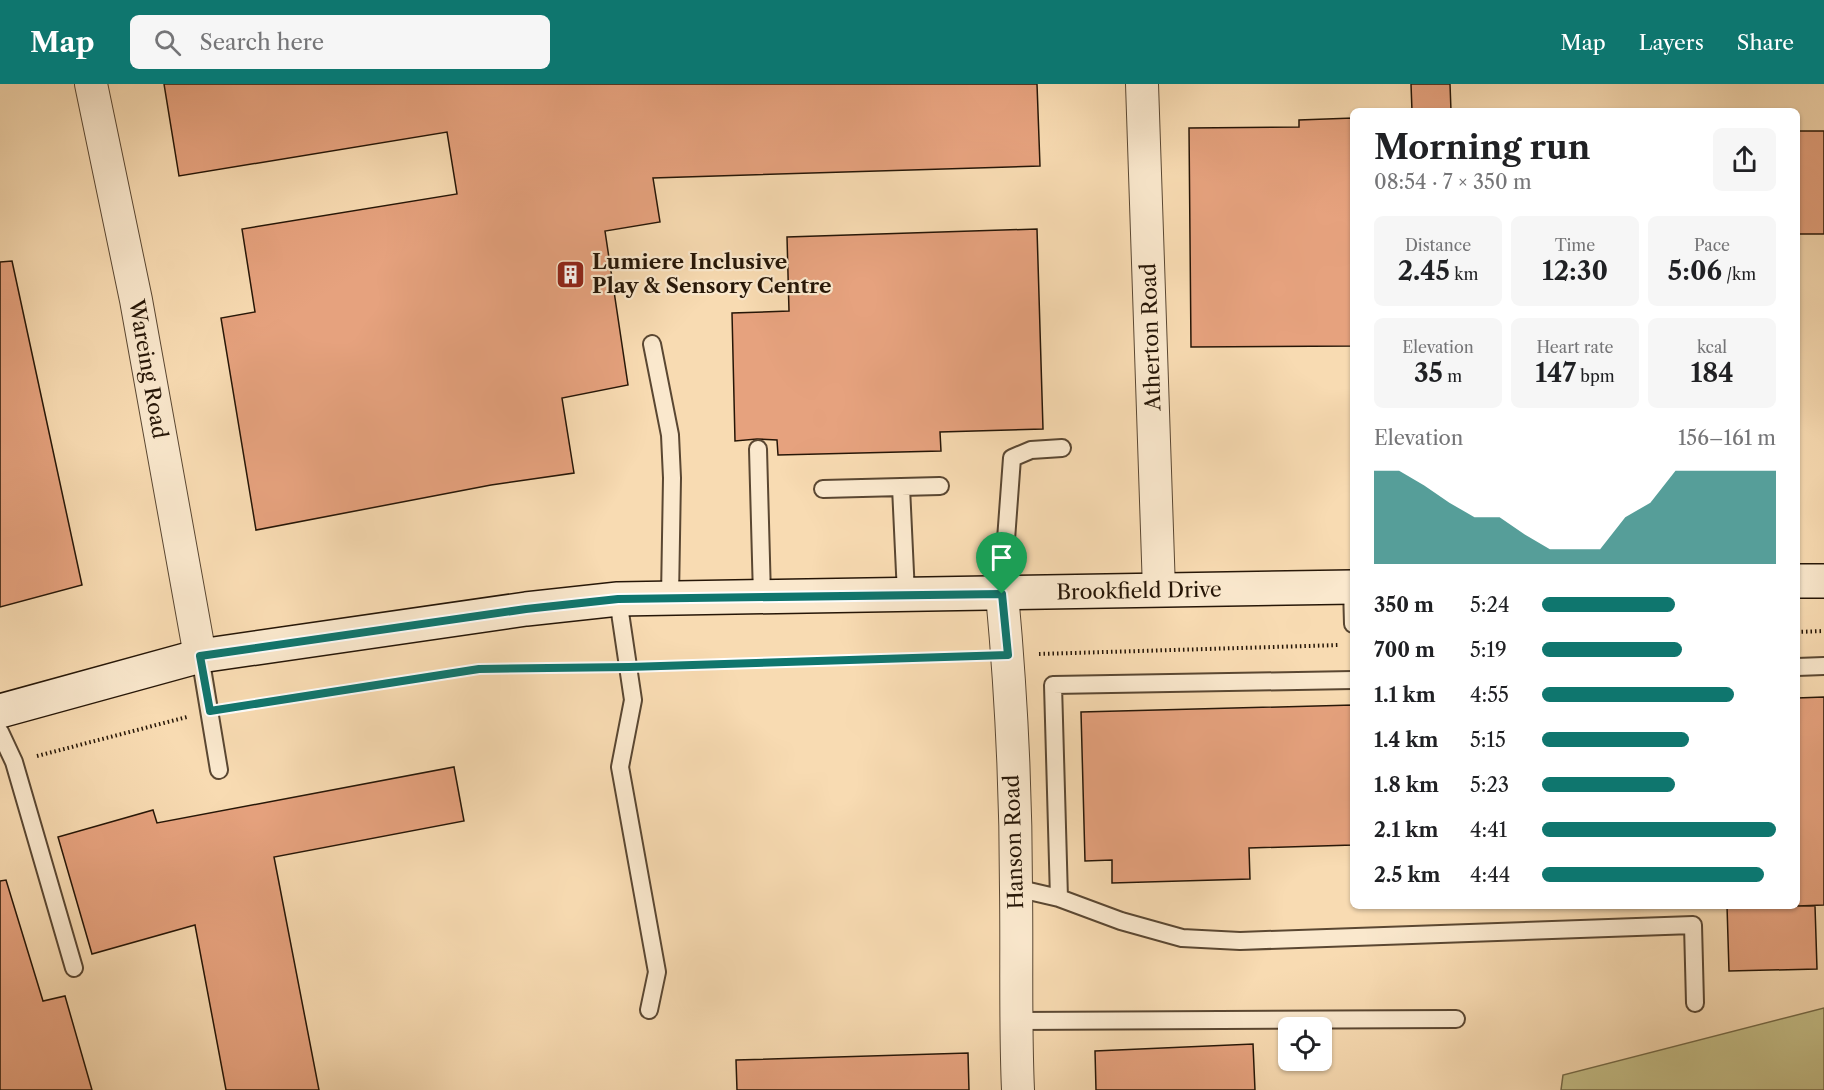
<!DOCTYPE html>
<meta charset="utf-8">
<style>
body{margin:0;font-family:"Libre Caslon Text",serif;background:#f6f6f6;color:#202124;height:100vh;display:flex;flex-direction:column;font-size:22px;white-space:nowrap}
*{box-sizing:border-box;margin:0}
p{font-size:20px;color:#757577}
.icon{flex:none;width:33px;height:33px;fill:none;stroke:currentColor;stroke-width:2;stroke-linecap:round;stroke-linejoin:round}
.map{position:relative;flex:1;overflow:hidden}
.drawer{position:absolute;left:1350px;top:24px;width:450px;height:801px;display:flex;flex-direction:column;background:#fff;border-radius:9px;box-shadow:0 2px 4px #0004}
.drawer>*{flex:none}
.controls{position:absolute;left:1278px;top:933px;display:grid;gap:12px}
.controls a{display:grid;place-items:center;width:54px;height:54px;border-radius:9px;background:#fff;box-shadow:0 2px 4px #0004;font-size:30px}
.pin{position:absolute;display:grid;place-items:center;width:51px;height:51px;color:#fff;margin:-62px -26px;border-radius:50% 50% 50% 0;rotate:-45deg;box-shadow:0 0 6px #0007}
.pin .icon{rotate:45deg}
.round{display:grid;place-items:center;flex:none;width:63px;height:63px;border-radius:9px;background:#f6f6f6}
.summary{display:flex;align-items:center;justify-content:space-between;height:102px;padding:0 24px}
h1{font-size:33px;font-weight:700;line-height:45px}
.figures{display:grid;grid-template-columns:repeat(3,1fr);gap:9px;height:102px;padding:6px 24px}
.figures div{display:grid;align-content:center;border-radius:9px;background:#f6f6f6;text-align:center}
.figures b{font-size:26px;font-weight:700}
.figures small{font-size:16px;font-weight:400}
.figures p{font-size:16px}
.chart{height:168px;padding:12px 24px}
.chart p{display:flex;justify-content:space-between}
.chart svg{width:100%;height:108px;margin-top:6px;fill:#0f766e;opacity:.7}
ul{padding:0 24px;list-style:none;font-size:20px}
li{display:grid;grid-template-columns:96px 72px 1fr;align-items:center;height:45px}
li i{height:15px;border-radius:8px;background:#0f766e}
header{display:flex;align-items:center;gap:36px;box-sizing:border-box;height:84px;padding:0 30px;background:#0f766e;color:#fff}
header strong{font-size:28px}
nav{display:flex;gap:33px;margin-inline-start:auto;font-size:21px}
.search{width:420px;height:54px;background:#f6f6f6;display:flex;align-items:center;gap:15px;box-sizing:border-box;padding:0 21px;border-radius:9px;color:#757577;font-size:22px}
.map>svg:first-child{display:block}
.green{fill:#c4be87;stroke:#756a47;stroke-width:1.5}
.building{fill:#e6a27e;stroke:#261607;stroke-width:1.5}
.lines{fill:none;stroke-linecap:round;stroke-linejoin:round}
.lane-casing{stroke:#5a4732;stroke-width:20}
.street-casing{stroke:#5a4732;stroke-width:34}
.secondary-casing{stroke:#261607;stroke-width:36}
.path{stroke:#261607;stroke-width:4;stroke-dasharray:1.5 3;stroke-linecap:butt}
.lane{stroke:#fae8cd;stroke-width:16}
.street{stroke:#fae8cd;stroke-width:32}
.secondary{stroke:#fae8cd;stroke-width:33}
.route-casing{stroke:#fff;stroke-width:12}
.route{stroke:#0f766e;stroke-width:8}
.labels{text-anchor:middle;stroke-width:4.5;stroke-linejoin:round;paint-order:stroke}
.poi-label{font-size:21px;font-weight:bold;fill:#261607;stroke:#fae8cd;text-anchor:start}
.street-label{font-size:21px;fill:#261607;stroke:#fae8cd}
</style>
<header>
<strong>Map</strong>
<div class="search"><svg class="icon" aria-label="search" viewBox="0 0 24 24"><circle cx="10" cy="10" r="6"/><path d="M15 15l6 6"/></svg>Search here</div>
<nav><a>Map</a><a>Layers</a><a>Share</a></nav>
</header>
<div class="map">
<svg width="1824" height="1006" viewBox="0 0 1824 1006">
<rect width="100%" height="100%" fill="#f8dbb2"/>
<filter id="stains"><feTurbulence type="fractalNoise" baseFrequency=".00333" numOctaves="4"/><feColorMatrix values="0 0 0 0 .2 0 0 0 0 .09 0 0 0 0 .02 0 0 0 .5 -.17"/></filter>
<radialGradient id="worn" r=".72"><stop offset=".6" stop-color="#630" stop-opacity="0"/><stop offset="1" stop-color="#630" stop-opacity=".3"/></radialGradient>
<path class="green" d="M 1824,924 L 1824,1006 L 1561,1006 L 1563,991 Z"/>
<path class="building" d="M 164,0 L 1037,0 L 1040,82 L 653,94 L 660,138 L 605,147 L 628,301 L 562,314 L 574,389 L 491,401 L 256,446 L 221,234 L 255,228 L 242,145 L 457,110 L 447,48 L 179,92 Z
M 1411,0 L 1450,0 L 1451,27 L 1412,27 Z
M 1353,34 L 1353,262 L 1191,263 L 1189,44 L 1299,43 L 1299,36 Z
M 1797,47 L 1824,47 L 1824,150 L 1797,150 Z
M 1037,145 L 1043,345 L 940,348 L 941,367 L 778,371 L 777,356 L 757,355 L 735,357 L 732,229 L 789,227 L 787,153 Z
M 12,177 L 82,501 L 0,523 L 0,178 Z
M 1824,613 L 1824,821 L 1797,822 L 1797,614 Z
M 1353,621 L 1353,761 L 1249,764 L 1250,795 L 1112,799 L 1112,776 L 1085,777 L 1081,628 Z
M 454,683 L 464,737 L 274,773 L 319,1006 L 226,1006 L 195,841 L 92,870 L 58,753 L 153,726 L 157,739 Z
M 6,796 L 43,917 L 65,912 L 92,1006 L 0,1006 L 0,797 Z
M 1727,822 L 1815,822 L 1817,885 L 1729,887 Z
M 1253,960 L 1255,1006 L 1096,1006 L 1095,967 Z
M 968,969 L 969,1006 L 737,1006 L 736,976 Z"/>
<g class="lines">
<defs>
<path id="lane" d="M 652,260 L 670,351 L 672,394 L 670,513
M 758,365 L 762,512
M 901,403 L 940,402
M 823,405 L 901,403 L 906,510
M 1352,503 L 1353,540
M 1002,510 L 1012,374 L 1031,366 L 1062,364
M 618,515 L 633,616 L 620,683 L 657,888 L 649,926
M 200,572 L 219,686
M 1797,583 L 1824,582
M 0,648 L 14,678 L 74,884
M 1016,804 L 1059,814 L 1121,837 L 1182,854 L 1240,857 L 1693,841 L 1695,919
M 1059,814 L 1053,601 L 1353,596
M 1015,937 L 1456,935"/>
<path id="street" d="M 91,0 L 136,216 L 200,572
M 1142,0 L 1159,506
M 1002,510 C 1011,607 1016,707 1016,806 C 1017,873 1015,939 1018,1006"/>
<path id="secondary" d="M 1797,497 L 1824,497
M 0,627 L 200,572 L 526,525 L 618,515 L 1353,503"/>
</defs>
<use href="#lane" class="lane-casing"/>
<use href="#street" class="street-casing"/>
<use href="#secondary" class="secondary-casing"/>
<path class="path" d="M 1797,548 L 1824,547
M 1039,570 L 1340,561
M 652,582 L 974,572
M 232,624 L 479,585 L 603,583
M 37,672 L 187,633"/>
<use href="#lane" class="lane"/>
<use href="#street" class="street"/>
<use href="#secondary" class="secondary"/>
</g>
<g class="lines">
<defs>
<path id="route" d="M 1002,510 L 1008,571 L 629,583 L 479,585 L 210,627 L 200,572 L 526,525 L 618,515 Z"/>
</defs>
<use href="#route" class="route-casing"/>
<use href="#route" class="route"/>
</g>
<defs>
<symbol id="building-square" viewBox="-11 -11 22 22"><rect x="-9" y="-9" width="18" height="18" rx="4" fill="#8f2418" stroke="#fae8cd"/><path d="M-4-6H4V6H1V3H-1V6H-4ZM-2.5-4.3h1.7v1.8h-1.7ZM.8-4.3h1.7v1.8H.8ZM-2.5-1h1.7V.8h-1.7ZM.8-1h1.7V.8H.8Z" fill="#fff"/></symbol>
</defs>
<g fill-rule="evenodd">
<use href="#building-square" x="554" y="174" width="33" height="33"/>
</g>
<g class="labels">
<g class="poi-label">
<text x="592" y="185">Lumiere Inclusive<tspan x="592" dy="24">Play &amp; Sensory Centre</tspan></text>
</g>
<g class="street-label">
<text transform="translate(1151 253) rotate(-92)" y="7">Atherton Road</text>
<text transform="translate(148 285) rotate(80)" y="7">Wareing Road</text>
<text transform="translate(1139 507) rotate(-1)" y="7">Brookfield Drive</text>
<text transform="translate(1014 758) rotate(-92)" y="7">Hanson Road</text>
</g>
</g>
<rect width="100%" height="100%" filter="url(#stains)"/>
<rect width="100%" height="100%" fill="url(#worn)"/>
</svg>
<div class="controls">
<a><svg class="icon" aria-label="locate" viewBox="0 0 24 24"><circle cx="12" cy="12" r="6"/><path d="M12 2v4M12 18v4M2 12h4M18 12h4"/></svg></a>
</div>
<div class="pin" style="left:1002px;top:510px;background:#1e9e55"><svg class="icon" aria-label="arrive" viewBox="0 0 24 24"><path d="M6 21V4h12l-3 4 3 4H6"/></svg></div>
<section class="drawer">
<div class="summary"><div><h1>Morning run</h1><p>08:54 · 7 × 350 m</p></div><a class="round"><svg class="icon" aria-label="share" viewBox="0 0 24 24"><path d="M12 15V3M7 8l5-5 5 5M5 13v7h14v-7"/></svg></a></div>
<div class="figures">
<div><p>Distance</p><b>2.45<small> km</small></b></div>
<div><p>Time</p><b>12:30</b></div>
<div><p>Pace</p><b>5:06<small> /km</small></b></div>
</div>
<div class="figures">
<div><p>Elevation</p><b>35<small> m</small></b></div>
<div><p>Heart rate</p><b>147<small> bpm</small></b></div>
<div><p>kcal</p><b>184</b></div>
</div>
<div class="chart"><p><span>Elevation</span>156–161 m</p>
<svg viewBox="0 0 160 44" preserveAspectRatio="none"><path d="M0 44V6L10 6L20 12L30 19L40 25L50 25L60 32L70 38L80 38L90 38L100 25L110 19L120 6L130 6L140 6L150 6L160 6V44z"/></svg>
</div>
<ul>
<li><b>350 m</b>5:24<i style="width:57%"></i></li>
<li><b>700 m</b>5:19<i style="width:60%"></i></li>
<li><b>1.1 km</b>4:55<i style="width:82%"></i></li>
<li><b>1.4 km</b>5:15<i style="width:63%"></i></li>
<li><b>1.8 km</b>5:23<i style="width:57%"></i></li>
<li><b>2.1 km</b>4:41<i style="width:100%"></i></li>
<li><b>2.5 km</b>4:44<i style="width:95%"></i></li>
</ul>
</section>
</div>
